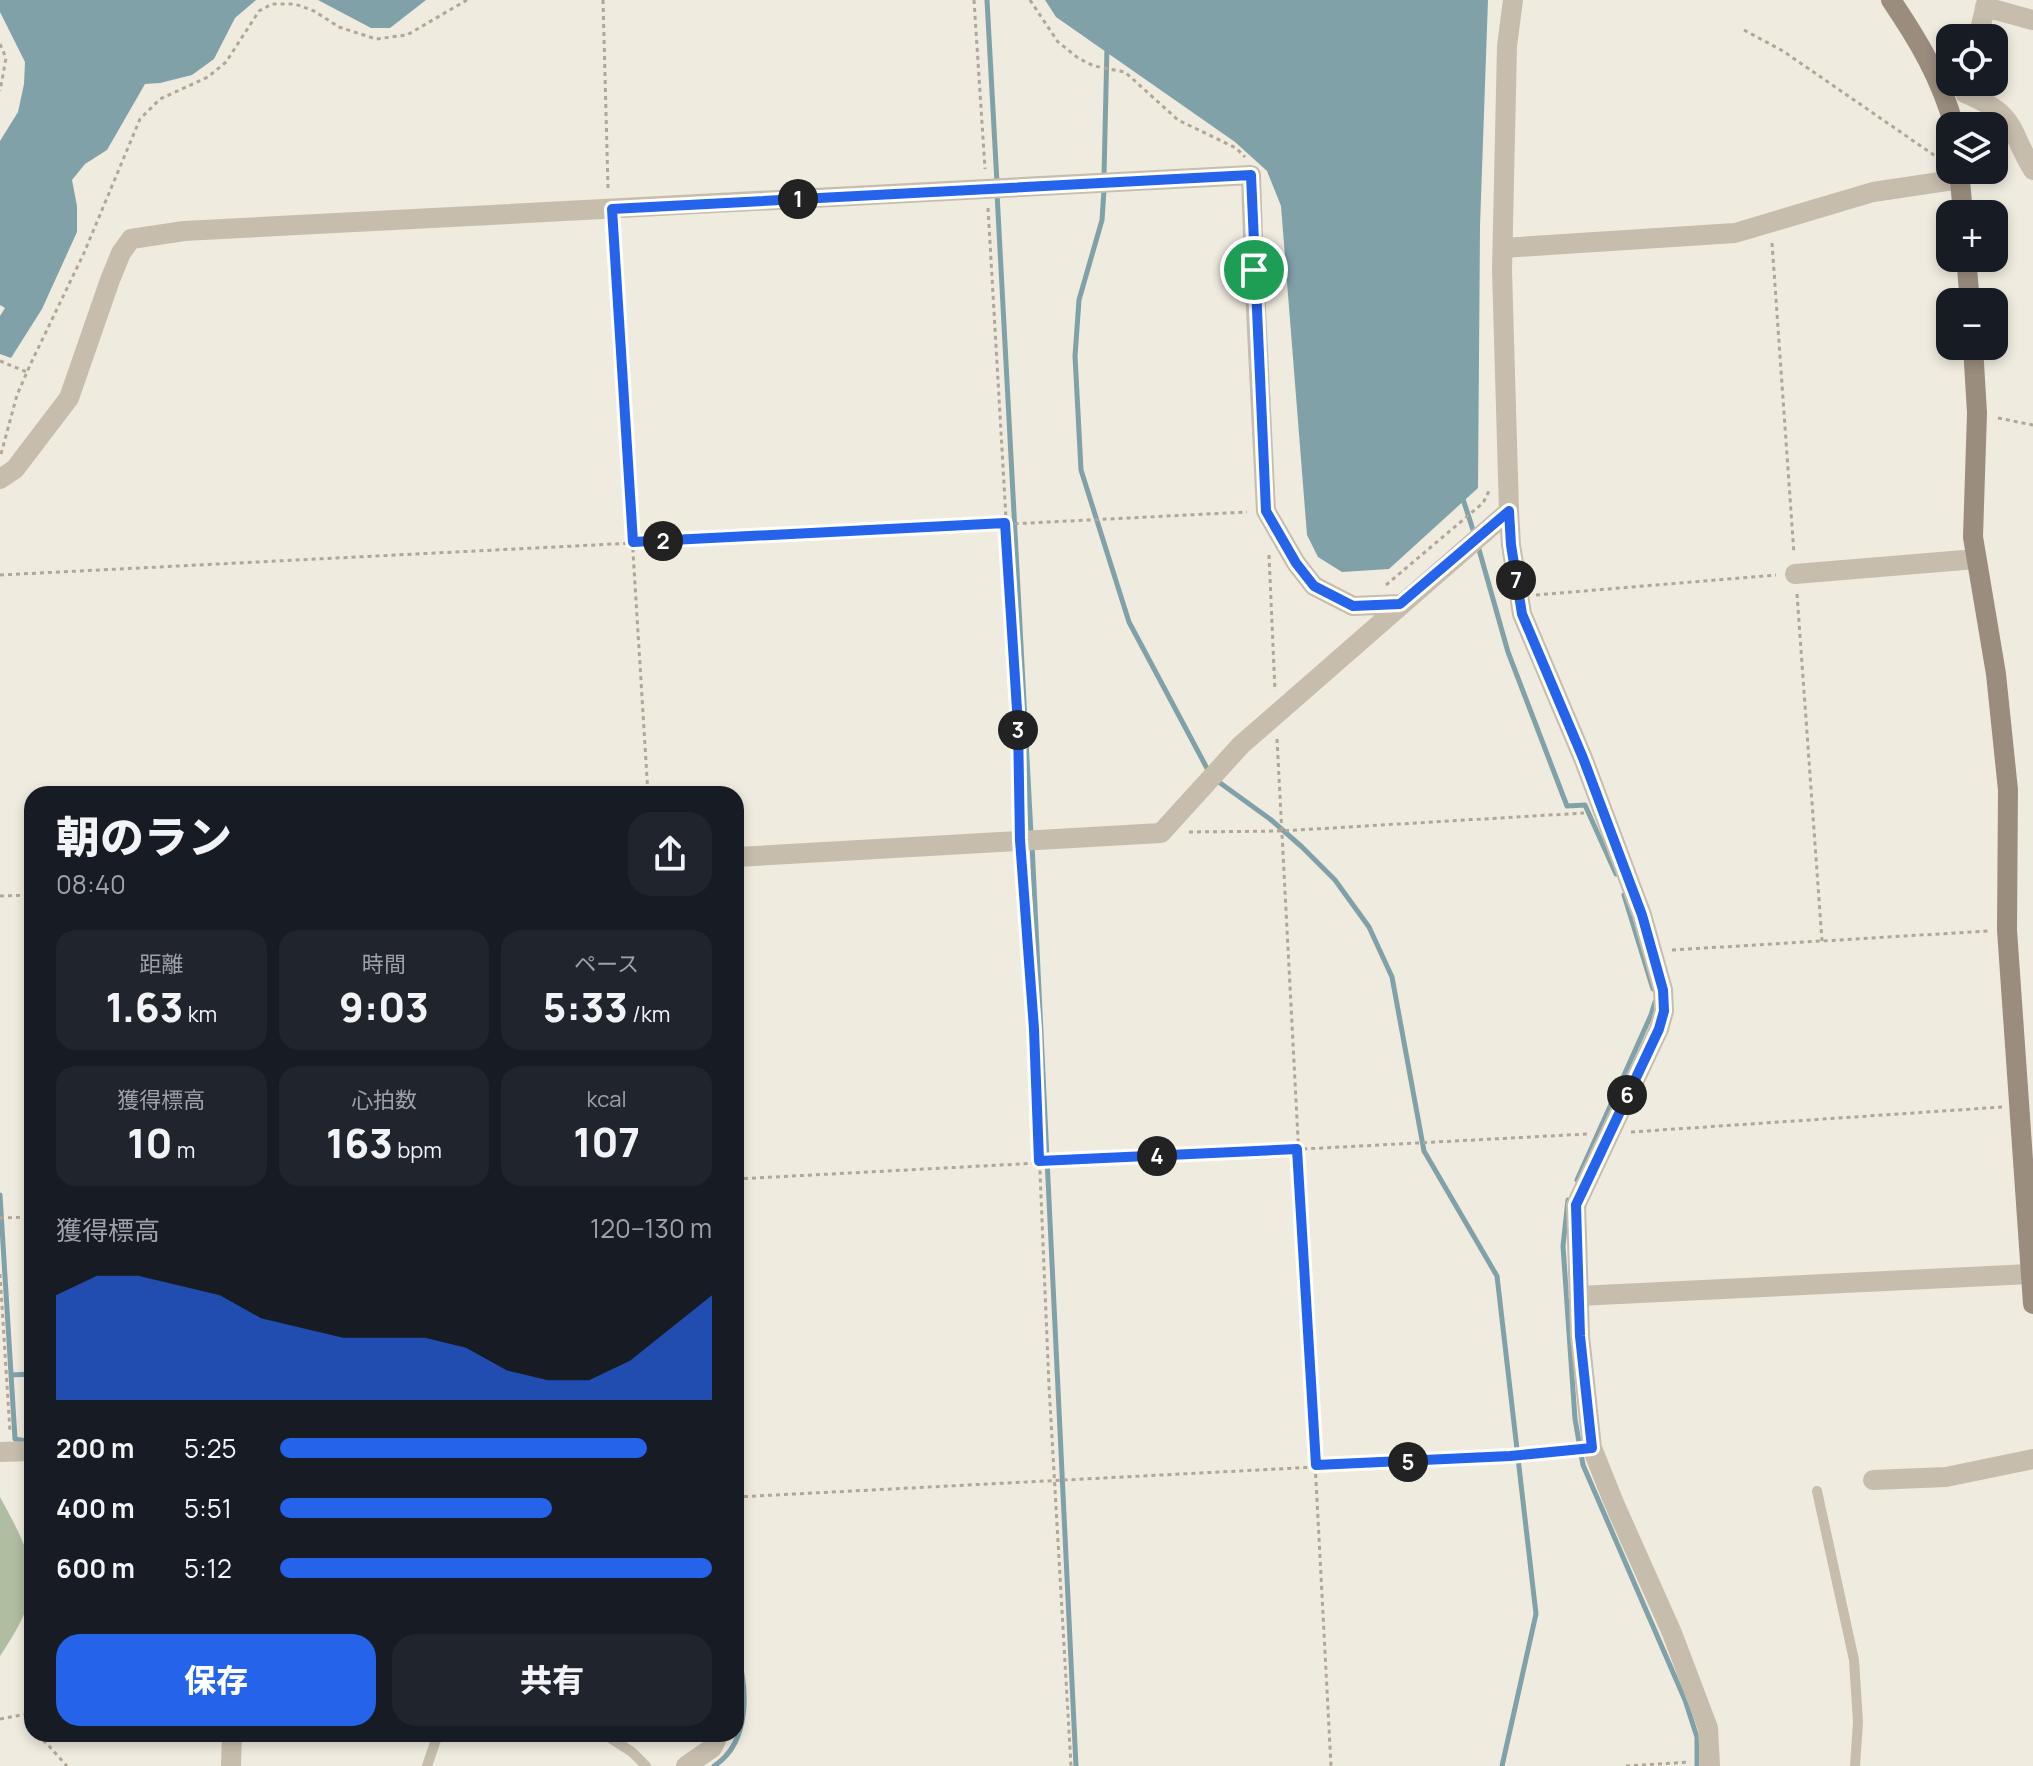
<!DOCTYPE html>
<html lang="ja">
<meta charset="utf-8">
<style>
body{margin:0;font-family:Manrope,"Noto Sans JP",sans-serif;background:#20242c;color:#f1f3f6;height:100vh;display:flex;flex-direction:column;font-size:30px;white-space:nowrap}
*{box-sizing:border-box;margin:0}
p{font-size:26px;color:#9ea1a6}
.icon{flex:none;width:44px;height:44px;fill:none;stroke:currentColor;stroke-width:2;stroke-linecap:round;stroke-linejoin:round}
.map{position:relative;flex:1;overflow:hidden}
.drawer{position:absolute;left:24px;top:786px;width:720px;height:956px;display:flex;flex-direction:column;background:#171b24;border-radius:24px;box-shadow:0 4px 12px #0003}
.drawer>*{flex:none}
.controls{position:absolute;left:1936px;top:24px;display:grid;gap:16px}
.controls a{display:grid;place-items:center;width:72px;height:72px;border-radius:16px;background:#171b24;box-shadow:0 4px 12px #0003;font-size:40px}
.pin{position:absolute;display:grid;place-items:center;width:68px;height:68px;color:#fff;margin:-34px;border:4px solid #fff;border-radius:50%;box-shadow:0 2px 8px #0007}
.km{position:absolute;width:40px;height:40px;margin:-20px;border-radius:50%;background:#222;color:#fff;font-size:22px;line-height:40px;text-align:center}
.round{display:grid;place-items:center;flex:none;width:84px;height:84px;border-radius:24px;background:#20242c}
.headline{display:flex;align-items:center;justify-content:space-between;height:136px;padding:0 32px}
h1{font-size:44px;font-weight:800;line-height:60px}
.figures{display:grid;grid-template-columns:repeat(3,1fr);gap:12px;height:136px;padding:8px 32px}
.figures div{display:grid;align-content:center;border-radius:20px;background:#20242c;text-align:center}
.figures b{font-size:40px;font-weight:800}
.figures small{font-size:22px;font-weight:400}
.figures p{font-size:22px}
.chart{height:224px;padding:16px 32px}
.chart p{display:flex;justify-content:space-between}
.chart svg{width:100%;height:144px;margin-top:8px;fill:#2563eb;opacity:.7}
.primary-button{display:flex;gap:16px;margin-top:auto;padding:16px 32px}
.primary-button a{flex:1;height:92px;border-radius:24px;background:#2563eb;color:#fff;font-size:32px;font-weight:800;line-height:92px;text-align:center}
.primary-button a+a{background:#20242c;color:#f1f3f6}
ul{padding:0 32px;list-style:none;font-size:26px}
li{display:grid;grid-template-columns:128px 96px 1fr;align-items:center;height:60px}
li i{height:20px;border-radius:10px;background:#2563eb}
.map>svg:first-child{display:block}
.green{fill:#afbda1}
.water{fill:#81a1a9}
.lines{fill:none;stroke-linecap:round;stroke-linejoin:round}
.stream{stroke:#81a1a9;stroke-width:5}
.path{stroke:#b2a797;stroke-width:3;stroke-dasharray:4 4;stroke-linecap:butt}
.lane{stroke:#c6bdac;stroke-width:10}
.street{stroke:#c6bdac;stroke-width:20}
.secondary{stroke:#9a8d7e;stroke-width:20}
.route-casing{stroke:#fff;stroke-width:16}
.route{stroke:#2563eb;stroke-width:10}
</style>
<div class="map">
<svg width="2033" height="1766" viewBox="0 0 2033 1766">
<rect width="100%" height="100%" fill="#f0ebdf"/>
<path class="green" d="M 0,1497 C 38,1567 47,1586 0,1656 Z"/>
<path class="water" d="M 0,0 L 256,0 L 235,18 L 214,59 L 192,75 L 160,83 L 145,84 L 107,150 L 85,164 L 72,180 L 77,206 L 77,232 L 42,309 L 11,358 L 0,354 L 0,316 L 5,308 L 0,305 L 0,141 L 18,112 L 24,84 L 25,62 L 0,12 Z
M 318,0 L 426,0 L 390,28 L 371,28 Z
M 1045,0 L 1488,0 L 1480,226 L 1478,488 L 1389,569 L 1342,572 L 1318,557 L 1307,535 L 1281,206 L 1267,171 L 1235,142 L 1056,17 Z"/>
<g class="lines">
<path class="stream" d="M 987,0 L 997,183
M 1104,176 L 1107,46
M 1104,190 L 1102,220 L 1079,300 L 1075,356 L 1081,470 L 1129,622 L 1209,772
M 997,193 L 1031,834
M 1462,496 L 1475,536
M 1478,546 L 1508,652 L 1567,806 L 1585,805 L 1616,874
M 1216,780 L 1270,819 L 1302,847 L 1335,880 L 1369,927 L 1392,977 L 1424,1151 L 1497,1276 L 1536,1614 L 1502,1766
M 1032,844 L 1076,1766
M 1624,895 L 1653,989
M 1577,1180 L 1651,1015 L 1655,1002
M 0,1195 L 15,1439 L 32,1442
M 1568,1200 L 1563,1246 L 1575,1419 L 1583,1465 L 1685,1700 L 1697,1737 L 1697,1766
M 11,1375 L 32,1374
M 714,1766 C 751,1742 748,1687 736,1650"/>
<path class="path" d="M 603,0 L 608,188
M 974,0 L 985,169
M 1030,0 L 1058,42 L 1078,58 L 1094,66 L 1125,72 L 1178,120 L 1236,148 L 1245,157
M 1744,30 L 1783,51 L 1944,162
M 0,44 L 6,58 L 0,91
M 988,208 L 1018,725 L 1020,824
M 613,229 L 648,794
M 1772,243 L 1794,554
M 0,361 L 27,372
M 1998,418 L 2033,425
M 1,454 L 17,395 L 31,363 L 84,253 L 140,119 L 160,99 L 208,77 L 226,62 L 259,11 L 272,4 L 295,4 L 314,11 L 339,27 L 376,39 L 407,35 L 467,0
M 1269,555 L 1275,691
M 0,575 L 1247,512
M 1386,585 L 1483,503 L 1489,491
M 1797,594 L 1822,941
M 1536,595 L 1776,575
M 1277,739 L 1331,1766
M 1189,832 L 1281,831 L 1584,813
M 1022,859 L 1034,1029 L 1049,1386 L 1071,1766
M 0,896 L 32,895
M 1672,950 L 1988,931
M 1631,1132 L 2002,1107
M 736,1179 L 1587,1134
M 0,1218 L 32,1217
M 0,1274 L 10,1432
M 736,1497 L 1374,1464 L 1575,1450
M 0,1719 L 27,1714 L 32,1723
M 38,1734 L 67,1766
M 1626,1766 L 1690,1762"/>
<path class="lane" d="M 1817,1491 L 1854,1660 L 1858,1722 L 1855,1766
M 604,1734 L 632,1752 L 646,1766
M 427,1766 L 438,1734"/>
<path class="street" d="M 1513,0 L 1507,46 L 1502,270 L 1509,511 L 1511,545 L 1522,614 L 1583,758 L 1642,915 L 1663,990 L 1664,1011 L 1659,1029 L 1576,1205 L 1580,1336 L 1592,1448 L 1614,1503 L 1672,1633 L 1708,1728 L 1710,1766
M 1985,7 L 2033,20
M 1978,38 L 1987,0
M 1965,93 C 2018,116 2007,126 2033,170
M 1503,248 L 1735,233 L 1873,192 L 1960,179
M 0,479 L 15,469 L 69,398 L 110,280 L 121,253 L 131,239 L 184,231 L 1251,175 L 1254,270 L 1266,511 L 1296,563 L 1314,586 L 1353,606 L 1400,604
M 1795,574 L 1976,559
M 736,857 L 1161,833 L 1241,745 L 1509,511
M 1578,1296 L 2030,1274
M 0,1452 L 32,1451
M 1873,1480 L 1946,1477 L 2033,1459
M 231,1766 L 232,1734
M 686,1766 L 712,1748 L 719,1734"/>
<path class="secondary" d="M 1891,0 C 1918,40 1941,78 1954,126
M 1959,170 L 1963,214
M 1966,258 L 1970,302
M 1973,346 L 1977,413 L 1973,537 L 1996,674 L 2008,790 L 2007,930 L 2033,1304"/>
</g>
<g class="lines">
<defs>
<path id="route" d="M 1251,175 L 1266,511 L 1296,563 L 1314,586 L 1353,606 L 1400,604 L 1509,511 L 1511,545 L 1522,614 L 1583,758 L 1642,915 L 1663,990 L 1664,1011 L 1659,1029 L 1576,1205 L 1580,1336 L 1592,1448 L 1510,1456 L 1316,1465 L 1297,1149 L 1039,1161 L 1034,1029 L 1020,840 L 1018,725 L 1005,523 L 633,542 L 612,209 Z"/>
</defs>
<use href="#route" class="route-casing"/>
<use href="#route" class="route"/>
</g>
</svg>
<div class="controls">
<a><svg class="icon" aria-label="locate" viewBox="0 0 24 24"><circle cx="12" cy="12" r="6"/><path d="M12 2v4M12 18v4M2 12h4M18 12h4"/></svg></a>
<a><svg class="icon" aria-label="layers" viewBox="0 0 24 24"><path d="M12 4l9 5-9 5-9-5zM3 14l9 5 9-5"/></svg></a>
<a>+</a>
<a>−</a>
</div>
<div class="pin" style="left:1254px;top:270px;background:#1e9e55"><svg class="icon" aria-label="arrive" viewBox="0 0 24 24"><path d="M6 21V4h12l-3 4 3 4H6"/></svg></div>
<b class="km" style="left:798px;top:199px">1</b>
<b class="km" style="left:663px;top:541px">2</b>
<b class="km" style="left:1018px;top:730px">3</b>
<b class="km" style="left:1157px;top:1156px">4</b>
<b class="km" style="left:1408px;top:1462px">5</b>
<b class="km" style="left:1627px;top:1095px">6</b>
<b class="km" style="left:1516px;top:580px">7</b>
<section class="drawer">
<div class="headline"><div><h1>朝のラン</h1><p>08:40</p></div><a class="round"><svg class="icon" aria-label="share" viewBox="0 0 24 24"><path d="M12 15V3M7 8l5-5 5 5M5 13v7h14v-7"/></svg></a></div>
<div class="figures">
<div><p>距離</p><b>1.63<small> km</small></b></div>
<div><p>時間</p><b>9:03</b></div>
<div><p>ペース</p><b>5:33<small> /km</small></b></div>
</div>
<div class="figures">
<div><p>獲得標高</p><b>10<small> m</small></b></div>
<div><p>心拍数</p><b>163<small> bpm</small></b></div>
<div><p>kcal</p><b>107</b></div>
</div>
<div class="chart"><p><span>獲得標高</span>120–130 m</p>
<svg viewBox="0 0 160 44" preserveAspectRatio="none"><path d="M0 44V12L10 6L20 6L30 9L40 12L50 19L60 22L70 25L80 25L90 25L100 28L110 35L120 38L130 38L140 32L150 22L160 12V44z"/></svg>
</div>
<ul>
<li><b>200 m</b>5:25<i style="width:85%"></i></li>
<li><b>400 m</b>5:51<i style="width:63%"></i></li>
<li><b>600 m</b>5:12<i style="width:100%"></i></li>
</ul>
<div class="primary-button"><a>保存</a><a>共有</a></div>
</section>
</div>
